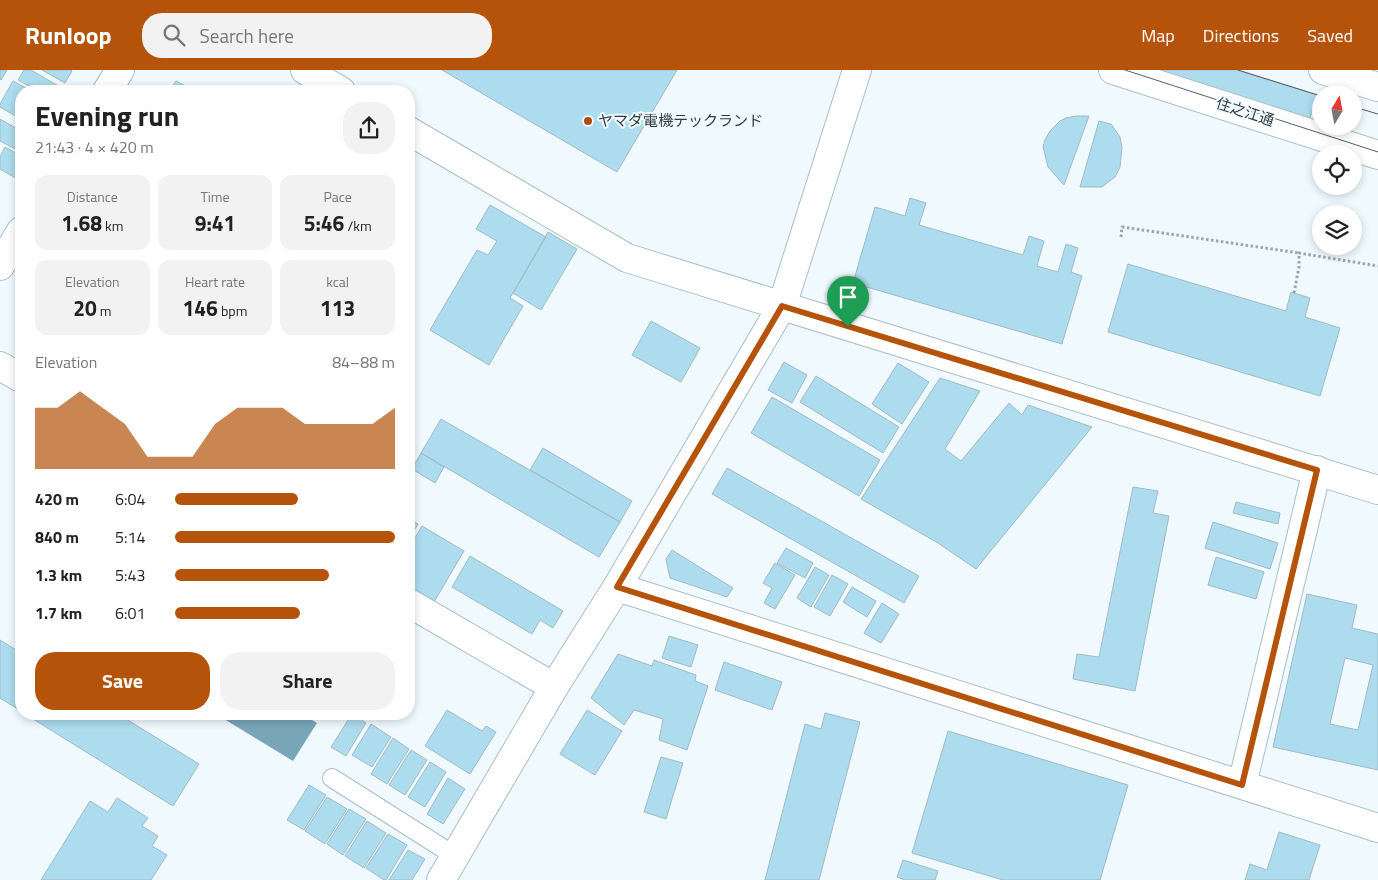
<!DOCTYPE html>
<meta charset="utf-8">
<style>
body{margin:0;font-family:"Titillium Web","Noto Sans JP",sans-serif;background:#f2f2f2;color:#222;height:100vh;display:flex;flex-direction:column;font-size:19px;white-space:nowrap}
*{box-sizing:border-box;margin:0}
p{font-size:16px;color:#767676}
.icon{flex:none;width:28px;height:28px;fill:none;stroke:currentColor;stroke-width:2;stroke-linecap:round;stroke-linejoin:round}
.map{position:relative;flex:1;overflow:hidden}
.drawer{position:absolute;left:15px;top:15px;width:400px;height:635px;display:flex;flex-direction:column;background:#fff;border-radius:20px;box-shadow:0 2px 8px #0003}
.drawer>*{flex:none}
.needle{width:32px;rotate:10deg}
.fabs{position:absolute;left:1312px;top:15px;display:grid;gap:10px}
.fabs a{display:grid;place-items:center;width:50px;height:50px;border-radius:50%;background:#fff;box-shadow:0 2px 8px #0003;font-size:25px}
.pin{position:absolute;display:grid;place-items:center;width:42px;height:42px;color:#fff;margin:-51px -21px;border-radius:50% 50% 50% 0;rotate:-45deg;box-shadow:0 0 5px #0007}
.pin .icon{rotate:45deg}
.round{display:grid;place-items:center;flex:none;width:52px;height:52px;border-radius:20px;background:#f2f2f2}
.head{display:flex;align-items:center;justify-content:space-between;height:85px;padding:0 20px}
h1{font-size:28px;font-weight:700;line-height:38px}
.metrics{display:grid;grid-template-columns:repeat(3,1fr);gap:8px;height:85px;padding:5px 20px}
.metrics div{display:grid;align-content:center;border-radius:12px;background:#f2f2f2;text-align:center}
.metrics b{font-size:21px;font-weight:700}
.metrics small{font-size:14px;font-weight:400}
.metrics p{font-size:14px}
.chart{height:140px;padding:10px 20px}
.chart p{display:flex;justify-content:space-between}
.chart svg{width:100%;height:90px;margin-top:5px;fill:#b45309;opacity:.7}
.button{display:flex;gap:10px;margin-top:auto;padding:10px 20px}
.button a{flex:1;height:58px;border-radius:20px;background:#b45309;color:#fff;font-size:20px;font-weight:700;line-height:58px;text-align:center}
.button a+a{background:#f2f2f2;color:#222}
ul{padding:0 20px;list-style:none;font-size:16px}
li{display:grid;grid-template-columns:80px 60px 1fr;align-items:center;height:38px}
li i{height:12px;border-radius:6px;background:#b45309}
header{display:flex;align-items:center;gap:30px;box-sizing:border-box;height:70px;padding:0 25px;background:#b45309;color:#fff}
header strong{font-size:24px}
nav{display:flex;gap:28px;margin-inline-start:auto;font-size:18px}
.search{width:350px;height:45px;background:#f2f2f2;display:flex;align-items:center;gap:12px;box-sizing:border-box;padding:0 18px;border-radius:20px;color:#767676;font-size:19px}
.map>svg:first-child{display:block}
.water{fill:#78a6b8}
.building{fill:#acdcee;stroke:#a1bac3;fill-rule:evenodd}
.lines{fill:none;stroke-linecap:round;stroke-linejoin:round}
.lane-casing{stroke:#a7bfc9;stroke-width:20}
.street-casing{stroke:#a7bfc9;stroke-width:30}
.secondary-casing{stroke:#a7bfc9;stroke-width:30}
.primary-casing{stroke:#a7bfc9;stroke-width:30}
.path{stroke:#9ca6aa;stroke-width:3;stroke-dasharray:2.5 2.5;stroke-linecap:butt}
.lane{stroke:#fff;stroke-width:18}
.street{stroke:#fff;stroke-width:28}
.secondary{stroke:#fff;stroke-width:28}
.primary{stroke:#fff;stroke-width:28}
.tram{stroke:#555f63;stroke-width:1}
.route-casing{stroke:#fff;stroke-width:10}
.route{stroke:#b45309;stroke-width:6}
.poi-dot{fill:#ad4b0f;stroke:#f0fafe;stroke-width:2}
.labels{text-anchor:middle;stroke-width:4;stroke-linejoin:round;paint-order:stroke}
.street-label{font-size:15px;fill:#323c40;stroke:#f0fafe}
.poi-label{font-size:15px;fill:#323c40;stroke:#f0fafe;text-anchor:start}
</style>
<header>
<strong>Runloop</strong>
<div class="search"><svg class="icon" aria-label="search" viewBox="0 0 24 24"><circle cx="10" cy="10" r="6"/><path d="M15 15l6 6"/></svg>Search here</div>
<nav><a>Map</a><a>Directions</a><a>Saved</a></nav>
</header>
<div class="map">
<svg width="1378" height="810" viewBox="0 0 1378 810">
<rect width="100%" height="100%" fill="#f0fafe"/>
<path class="water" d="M 216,644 L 302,644 L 317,653 L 293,691 Z"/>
<path class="building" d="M 0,0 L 7,0 L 1,10 L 0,9 Z
M 24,0 L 31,0 L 62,18 L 60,21 L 38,21 L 18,10 Z
M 42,0 L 71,0 L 72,1 L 65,13 Z
M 442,0 L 677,0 L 617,102 Z
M 1121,0 L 1236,0 L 1317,25 L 1307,58 Z
M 13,11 L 32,21 L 21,21 L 21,49 L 0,37 L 0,34 Z
M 176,11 L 195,21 L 169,21 Z
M 1076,46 L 1089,46 L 1064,115 L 1048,97 L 1043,77 L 1045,70 L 1050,61 L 1060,51 L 1066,48 Z
M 0,49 L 21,61 L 21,77 L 19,81 L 0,71 Z
M 1099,51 L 1111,54 L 1120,67 L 1122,77 L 1120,97 L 1115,107 L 1102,117 L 1080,117 Z
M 5,77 L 21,86 L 21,111 L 0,99 L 0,87 Z
M 910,128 L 926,133 L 919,155 L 1023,185 L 1029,166 L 1044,171 L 1037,196 L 1058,202 L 1066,174 L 1078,178 L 1071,202 L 1082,206 L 1062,274 L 853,213 L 875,137 L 905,146 Z
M 490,135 L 546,167 L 510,228 L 523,236 L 489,295 L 430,260 L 477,180 L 488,185 L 497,171 L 476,159 Z
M 548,162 L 577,179 L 541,240 L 513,223 Z
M 1128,194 L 1286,241 L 1291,222 L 1310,228 L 1305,247 L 1340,258 L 1320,326 L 1108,262 Z
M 651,251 L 700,278 L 681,312 L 632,285 Z
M 784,292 L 807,305 L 792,333 L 768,320 Z
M 898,293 L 929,312 L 902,354 L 872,334 Z
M 816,306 L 899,357 L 883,383 L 800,332 Z
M 940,308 L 980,321 L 945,379 L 961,391 L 1009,333 L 1022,345 L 1028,335 L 1092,357 L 976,499 L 938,473 L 861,429 Z
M 772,327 L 880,390 L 859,426 L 751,363 Z
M 441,349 L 620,452 L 599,487 L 421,383 Z
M 543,378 L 632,431 L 620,452 L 530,400 Z
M 421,383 L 444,397 L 435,413 L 412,399 Z
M 727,398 L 919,506 L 904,533 L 712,424 Z
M 1133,417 L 1158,421 L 1153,443 L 1169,446 L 1135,621 L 1073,609 L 1077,584 L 1099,587 Z
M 1236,432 L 1280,443 L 1278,454 L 1233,443 Z
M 409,449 L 418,454 L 409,469 Z
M 1213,452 L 1278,473 L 1270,499 L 1205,478 Z
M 422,456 L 464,481 L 434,532 L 409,517 L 409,478 Z
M 786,478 L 813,493 L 805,508 L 777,493 Z
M 672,480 L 733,518 L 727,527 L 670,508 L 666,489 Z
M 470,486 L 563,541 L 553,558 L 540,550 L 532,564 L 452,517 Z
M 1216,487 L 1264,502 L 1256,529 L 1208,515 Z
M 775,493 L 795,505 L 775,539 L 764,533 L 772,518 L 763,513 Z
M 815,497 L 829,505 L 811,537 L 797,528 Z
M 832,505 L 848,514 L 830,546 L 814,537 Z
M 852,517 L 876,531 L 867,547 L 843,532 Z
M 1307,524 L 1357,535 L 1352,558 L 1378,564 L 1378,700 L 1273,677 ZM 1345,588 L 1373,595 L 1358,660 L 1330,654 Z
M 882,533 L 899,544 L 881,573 L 864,563 Z
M 669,566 L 698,575 L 691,597 L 662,588 Z
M 0,570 L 21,583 L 21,641 L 0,628 Z
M 618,584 L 652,596 L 654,590 L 696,605 L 695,611 L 708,616 L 687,680 L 659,670 L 663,649 L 634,640 L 624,655 L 591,628 Z
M 724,592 L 782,612 L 772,640 L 715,620 Z
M 447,640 L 482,661 L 486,656 L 496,662 L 470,704 L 425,676 Z
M 587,640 L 622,661 L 595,705 L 560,684 Z
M 825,643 L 860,652 L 819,810 L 765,810 L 805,654 L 821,659 Z
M 25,644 L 118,644 L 199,694 L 173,736 Z
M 352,644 L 366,653 L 346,686 L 331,677 Z
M 371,654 L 391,667 L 372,697 L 352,685 Z
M 948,661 L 1128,715 L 1100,810 L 1003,810 L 912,783 Z
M 393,668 L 409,679 L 387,714 L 371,704 Z
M 411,680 L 427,690 L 405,725 L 389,715 Z
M 661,687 L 683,693 L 666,749 L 644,742 Z
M 430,692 L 446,702 L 425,737 L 408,727 Z
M 448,708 L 465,719 L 443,754 L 427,744 Z
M 309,715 L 326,725 L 304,760 L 287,750 Z
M 327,727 L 347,739 L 325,774 L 305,761 Z
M 117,728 L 148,748 L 142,756 L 158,766 L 152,776 L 167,785 L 151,810 L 41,810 L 90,731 L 108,742 Z
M 349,739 L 366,749 L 343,785 L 327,774 Z
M 367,751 L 386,763 L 364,798 L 345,786 Z
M 1279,762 L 1320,775 L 1309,810 L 1245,810 L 1250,794 L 1267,800 Z
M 388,764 L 407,775 L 386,810 L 384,810 L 366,798 Z
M 408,780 L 425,789 L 412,810 L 389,810 Z
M 903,790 L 938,801 L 935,810 L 905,810 L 897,807 Z"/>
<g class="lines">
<defs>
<path id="lane" d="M 332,708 L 455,786"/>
<path id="street" d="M 107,21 L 120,0
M 0,196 L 21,161
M 0,296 L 21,308
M 617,517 L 1378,758
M 409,533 L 554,617
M 1242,715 L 1317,400"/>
<path id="secondary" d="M 305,0 L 341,21
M 409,61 L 627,188 L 1378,420
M 441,810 L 554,617 L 617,517 L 782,236 L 857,0"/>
<path id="primary" d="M 1113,0 L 1378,85
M 1323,0 L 1378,17"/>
</defs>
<use href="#lane" class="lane-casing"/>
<use href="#street" class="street-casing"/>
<use href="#secondary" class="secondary-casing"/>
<use href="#primary" class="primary-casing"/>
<path class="path" d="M 1121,167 L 1122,157 L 1299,183
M 1294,223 L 1299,197 L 1299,183 L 1378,196"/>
<use href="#lane" class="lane"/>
<use href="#street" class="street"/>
<use href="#secondary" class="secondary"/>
<use href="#primary" class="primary"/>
<path class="tram" d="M 1125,0 L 1378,82
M 1238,0 L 1321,26
M 1354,37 L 1378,44"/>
</g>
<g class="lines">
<defs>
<path id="route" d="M 782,236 L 1317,400 L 1242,715 L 617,517 Z"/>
</defs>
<use href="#route" class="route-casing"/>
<use href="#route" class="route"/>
</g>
<circle class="poi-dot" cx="588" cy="51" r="5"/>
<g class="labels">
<g class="street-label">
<text transform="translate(1245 42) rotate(18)" y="5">住之江通</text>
</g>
<g class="poi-label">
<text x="598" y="56">ヤマダ電機テックランド</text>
</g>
</g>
</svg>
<div class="fabs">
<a><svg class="needle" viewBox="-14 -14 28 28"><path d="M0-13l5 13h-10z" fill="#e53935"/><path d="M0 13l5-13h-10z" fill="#767676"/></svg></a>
<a><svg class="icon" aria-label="locate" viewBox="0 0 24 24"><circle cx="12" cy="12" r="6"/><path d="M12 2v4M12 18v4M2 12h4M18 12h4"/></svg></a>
<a><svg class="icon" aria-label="layers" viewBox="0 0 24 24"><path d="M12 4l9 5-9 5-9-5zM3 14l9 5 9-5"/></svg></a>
</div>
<div class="pin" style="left:848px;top:257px;background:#1e9e55"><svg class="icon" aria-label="arrive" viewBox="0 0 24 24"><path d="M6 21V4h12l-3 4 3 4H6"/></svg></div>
<section class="drawer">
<div class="head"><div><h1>Evening run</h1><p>21:43 · 4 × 420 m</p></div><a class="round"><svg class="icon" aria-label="share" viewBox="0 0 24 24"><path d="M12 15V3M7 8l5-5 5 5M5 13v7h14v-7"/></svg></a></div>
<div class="metrics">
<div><p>Distance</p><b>1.68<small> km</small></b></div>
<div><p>Time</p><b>9:41</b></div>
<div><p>Pace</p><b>5:46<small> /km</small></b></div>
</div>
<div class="metrics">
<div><p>Elevation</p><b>20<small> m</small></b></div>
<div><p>Heart rate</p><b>146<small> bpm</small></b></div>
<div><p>kcal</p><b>113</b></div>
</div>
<div class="chart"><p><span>Elevation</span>84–88 m</p>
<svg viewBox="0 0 160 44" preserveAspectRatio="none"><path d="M0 44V14L10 14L20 6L30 14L40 22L50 38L60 38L70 38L80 22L90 14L100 14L110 14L120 22L130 22L140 22L150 22L160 14V44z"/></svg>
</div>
<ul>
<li><b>420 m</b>6:04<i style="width:56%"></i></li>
<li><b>840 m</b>5:14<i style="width:100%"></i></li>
<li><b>1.3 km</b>5:43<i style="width:70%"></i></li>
<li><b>1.7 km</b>6:01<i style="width:57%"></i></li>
</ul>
<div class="button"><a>Save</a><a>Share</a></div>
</section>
</div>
